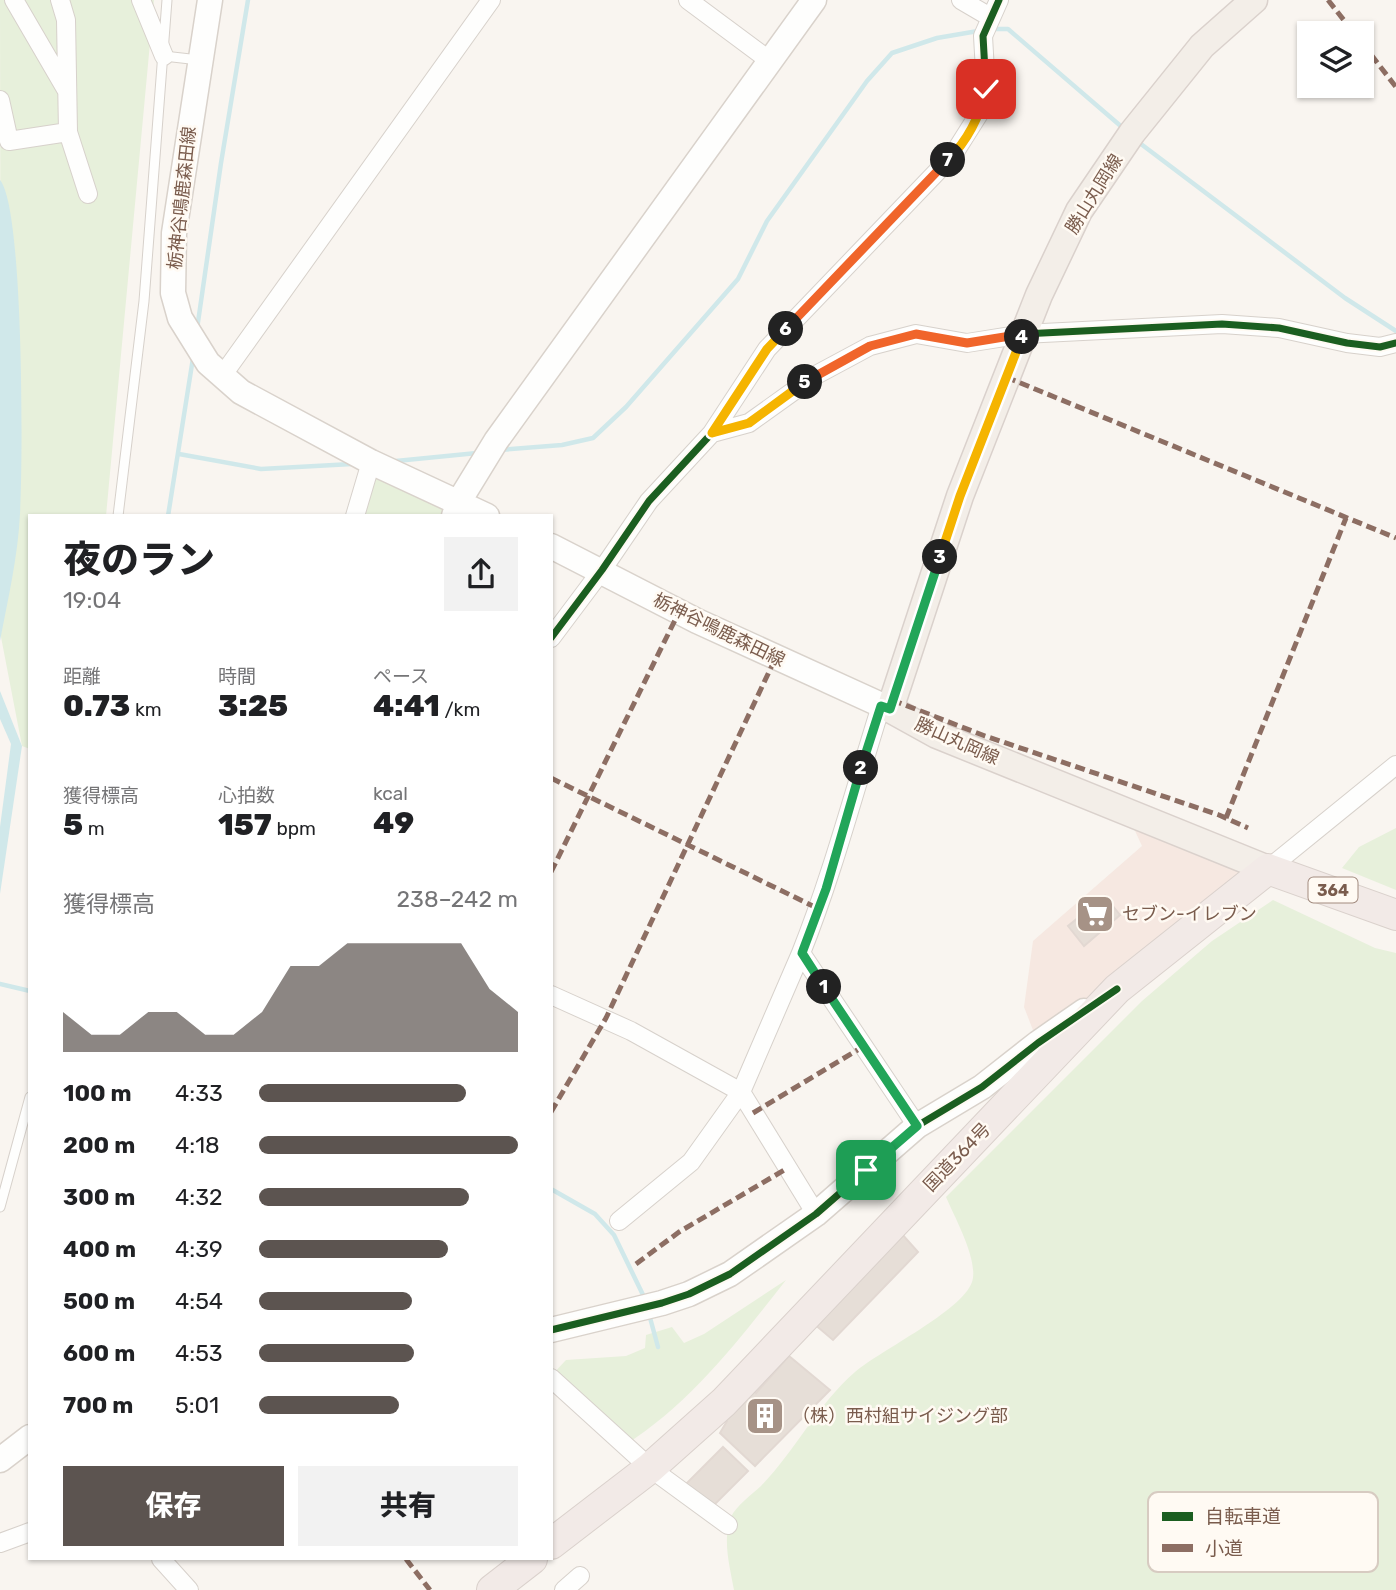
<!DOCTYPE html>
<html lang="ja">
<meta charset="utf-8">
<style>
body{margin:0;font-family:Rubik,"Noto Sans JP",sans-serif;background:#f2f2f2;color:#202124;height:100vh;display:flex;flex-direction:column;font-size:26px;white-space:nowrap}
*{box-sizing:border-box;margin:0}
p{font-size:23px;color:#757577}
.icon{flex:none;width:38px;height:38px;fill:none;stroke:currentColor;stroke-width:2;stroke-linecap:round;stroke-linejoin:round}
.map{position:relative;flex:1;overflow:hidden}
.side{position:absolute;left:28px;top:514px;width:525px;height:1046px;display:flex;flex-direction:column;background:#fff;border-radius:0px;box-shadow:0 2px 5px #0004}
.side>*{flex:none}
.fabs{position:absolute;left:1297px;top:21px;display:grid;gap:14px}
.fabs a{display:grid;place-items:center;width:77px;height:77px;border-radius:0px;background:#fff;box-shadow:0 2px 5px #0004;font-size:35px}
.pin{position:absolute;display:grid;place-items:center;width:60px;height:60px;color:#fff;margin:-30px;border-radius:14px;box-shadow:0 4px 10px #0006}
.km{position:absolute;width:35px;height:35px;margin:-18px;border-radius:50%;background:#222;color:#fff;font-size:19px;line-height:35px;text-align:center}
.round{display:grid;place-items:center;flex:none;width:74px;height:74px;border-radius:0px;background:#f2f2f2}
.head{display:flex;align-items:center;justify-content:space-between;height:119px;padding:0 35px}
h1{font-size:38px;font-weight:800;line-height:52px}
.stats{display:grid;grid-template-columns:repeat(3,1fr);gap:10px;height:119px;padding:7px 35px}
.stats div{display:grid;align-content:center}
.stats b{font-size:30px;font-weight:800}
.stats small{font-size:19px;font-weight:400}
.stats p{font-size:19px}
.chart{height:196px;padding:14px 35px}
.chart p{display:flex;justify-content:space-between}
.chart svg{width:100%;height:126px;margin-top:7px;fill:#5c5450;opacity:.7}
.cta{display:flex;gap:14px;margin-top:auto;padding:14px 35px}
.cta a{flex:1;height:80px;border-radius:0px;background:#5c5450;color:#fff;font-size:28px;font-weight:800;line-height:80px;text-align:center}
.cta a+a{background:#f2f2f2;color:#202124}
ul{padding:0 35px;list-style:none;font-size:23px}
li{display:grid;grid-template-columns:112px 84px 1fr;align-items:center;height:52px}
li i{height:18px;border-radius:9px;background:#5c5450}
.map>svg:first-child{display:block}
.commercial{fill:#f6e8e1}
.green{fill:#e7f0db}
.water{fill:#d0e8ea}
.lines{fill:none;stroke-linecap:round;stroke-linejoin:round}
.stream{stroke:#d0e8ea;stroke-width:4.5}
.building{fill:#e6ded7;stroke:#e2d8d2;stroke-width:2}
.lane-casing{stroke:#d7d1cb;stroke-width:11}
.street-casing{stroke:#d7d1cb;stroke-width:20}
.secondary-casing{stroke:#d9d2cb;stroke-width:27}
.primary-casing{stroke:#dad1cc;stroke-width:29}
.highway-casing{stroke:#dad1cc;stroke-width:32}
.lane{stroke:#fefefd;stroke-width:9}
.street{stroke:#fefefd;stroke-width:18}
.secondary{stroke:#fefefd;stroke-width:24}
.primary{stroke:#f3eee8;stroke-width:26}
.highway{stroke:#f2eae7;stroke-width:30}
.quiet{stroke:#8d6e63;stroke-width:5;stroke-dasharray:10 5;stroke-linecap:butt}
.cycleway-casing{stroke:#fffaf3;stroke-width:11}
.cycleway{stroke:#1b5e20;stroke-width:7}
.split-1-casing{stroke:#fff;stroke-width:14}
.split-2-casing{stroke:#fff;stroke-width:14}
.split-3-casing{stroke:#fff;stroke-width:14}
.split-4-casing{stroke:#fff;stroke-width:14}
.split-5-casing{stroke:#fff;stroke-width:14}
.split-6-casing{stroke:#fff;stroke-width:14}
.split-7-casing{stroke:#fff;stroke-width:14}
.split-8-casing{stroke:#fff;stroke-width:14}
.split-1{stroke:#22a559;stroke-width:9}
.split-2{stroke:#22a559;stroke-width:9}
.split-3{stroke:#22a559;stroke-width:9}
.split-4{stroke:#f5b400;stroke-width:9}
.split-5{stroke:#f0652b;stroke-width:9}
.split-6{stroke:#f5b400;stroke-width:9}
.split-7{stroke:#f0652b;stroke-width:9}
.split-8{stroke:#f5b400;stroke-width:9}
.labels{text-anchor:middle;stroke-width:5;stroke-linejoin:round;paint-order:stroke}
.shield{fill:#fffaf3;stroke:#a28b7f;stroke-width:2}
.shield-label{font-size:16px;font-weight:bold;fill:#7a5c4d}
.street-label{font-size:18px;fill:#7a5c4d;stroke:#fffaf3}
.poi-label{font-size:18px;fill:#7a5c4d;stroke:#fffaf3;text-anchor:start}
.key{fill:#fffaf3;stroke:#d7cbc1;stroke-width:2}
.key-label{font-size:19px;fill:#7a5c4d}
</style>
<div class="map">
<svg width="1396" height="1590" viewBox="0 0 1396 1590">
<rect width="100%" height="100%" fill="#f9f5f0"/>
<path class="commercial" d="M 1130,820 L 1268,869 L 1038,1043 L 1024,1007 L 1033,941 L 1142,846 Z"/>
<path class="green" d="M 0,0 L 154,0 L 106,516 L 30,516 L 30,749 L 22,746 L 1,637 Z
M 371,462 L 458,503 L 454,516 L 355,516 Z
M 1396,828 L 1396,890 L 1342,868 L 1359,847 Z
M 1273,900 L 1375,948 L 1396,953 L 1396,1590 L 734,1590 C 730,1567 722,1540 731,1517 C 736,1506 752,1494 761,1486 C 795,1451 818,1404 855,1372 C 881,1350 962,1311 972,1282 C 979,1261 955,1218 946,1197 L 1142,1001 L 1212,941 Z
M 786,1280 C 739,1340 690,1404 625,1445 L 551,1376 L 566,1360 L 626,1356 L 645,1348 L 646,1335 L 672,1327 L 684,1343 L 704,1334 Z"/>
<path class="water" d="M 0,180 C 24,208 23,464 20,514 C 18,556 8,599 0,641 Z
M 0,691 L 22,746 L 0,894 L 0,827 L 11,744 L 0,719 Z"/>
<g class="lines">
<path class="stream" d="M 990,29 L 1008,29 L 1123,128
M 1137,141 L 1345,298 L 1396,331
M 197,329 L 221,163 L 248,0
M 500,450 L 562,445 L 593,438 L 626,407 L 738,279 L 767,221 L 867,81 L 892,53 L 937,38 L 978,31
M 179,454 L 261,469 L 352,464
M 396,461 L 477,453
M 168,516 L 193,358
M 0,984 L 30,991
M 551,1189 L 595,1214 L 614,1235 L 645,1299
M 649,1314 L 658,1347"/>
</g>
<path class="building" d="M 1105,896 L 1120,915 L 1084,946 L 1068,926 Z
M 901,1233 L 918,1252 L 833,1340 L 813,1323 Z
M 789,1356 L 830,1390 L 755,1466 L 720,1433 L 727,1421 L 725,1411 L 751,1385 L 756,1393 Z
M 723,1447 L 748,1471 L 712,1507 L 680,1490 Z"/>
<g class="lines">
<defs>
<path id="lane" d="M 164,56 L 199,60
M 118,516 L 144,301 L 167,0
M 0,1207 L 30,1097"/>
<path id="street" d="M 14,0 L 67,91
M 60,0 L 66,20 L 68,132 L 88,194
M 141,0 L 164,56
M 688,0 L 770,61
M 961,0 L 990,17
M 0,100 L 9,141 L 68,132
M 222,376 L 491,0
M 712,433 L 749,423 L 816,375 L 870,346 L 916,334 L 967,343 L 1023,334 L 1222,324 L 1279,328 L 1347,343 L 1380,347 L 1396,343
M 355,516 L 371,462
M 551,638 L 602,570 L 649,501 L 712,433 L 767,349 L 953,155 L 982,109 L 986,89 L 983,36 L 999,0
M 881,706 C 855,788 833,873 801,953 L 917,1126
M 1268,869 L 1396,765
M 551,995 L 631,1031 L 741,1092 L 816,1214
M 619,1221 L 691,1162 L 741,1092 L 801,953
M 551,1378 L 650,1468 L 728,1525
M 0,1543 L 30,1532
M 161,1559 L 189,1590
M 564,1590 L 580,1576"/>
<path id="secondary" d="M 210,0 L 174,233 L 173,293 L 180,318 L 208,363 L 241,392 L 371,462 L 487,516
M 454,516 L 458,503 L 496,441 L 814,0
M 551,546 L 697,621 L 890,709
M 551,1330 L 662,1303 L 689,1294 L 730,1274 L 816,1214 L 917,1126 L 982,1087 L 1038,1043 L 1084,1011
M 0,1460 L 30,1437"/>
<path id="primary" d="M 1254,0 L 1202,46 L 1132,133 L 1079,211 L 1039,295 L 960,496 L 890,709 L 937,735 L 1268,869"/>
<path id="highway" d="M 551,1544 L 650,1468 L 724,1402 L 1117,989 L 1268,869 L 1396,915
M 492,1590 L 532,1559"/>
</defs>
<use href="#lane" class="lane-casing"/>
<use href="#street" class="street-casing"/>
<use href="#secondary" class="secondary-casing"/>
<use href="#primary" class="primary-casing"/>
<use href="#highway" class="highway-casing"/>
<use href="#lane" class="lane"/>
<use href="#street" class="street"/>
<use href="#secondary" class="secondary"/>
<use href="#primary" class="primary"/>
<use href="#highway" class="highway"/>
<path class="quiet" d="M 1328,0 L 1354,33
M 1362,43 L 1396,87
M 1006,377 L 1396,538
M 892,700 L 985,736 L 1219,815 L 1248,828
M 551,778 L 819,909
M 1226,818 L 1346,518
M 551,872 L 679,612
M 551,1112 L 606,1018 L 776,657
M 753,1113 L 864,1046
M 636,1264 L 679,1232 L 786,1169
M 406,1559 L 430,1590"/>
<defs>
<path id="cycleway" d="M 712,433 L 749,423 L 816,375 L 870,346 L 916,334 L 967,343 L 1023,334 L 1222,324 L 1279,328 L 1347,343 L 1380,347 L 1396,343
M 551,638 L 602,570 L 649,501 L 712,433 L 767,349 L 953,155 L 982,109 L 986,89 L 983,36 L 999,0
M 551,1330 L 662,1303 L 689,1294 L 730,1274 L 816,1214 L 917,1126 L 982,1087 L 1038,1043 L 1117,989"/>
</defs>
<use href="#cycleway" class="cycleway-casing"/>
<use href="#cycleway" class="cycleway"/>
</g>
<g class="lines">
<defs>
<path id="split-1" d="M 824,987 L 917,1126 L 866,1170"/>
<path id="split-2" d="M 824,987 L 802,953 L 826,889 L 861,768"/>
<path id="split-3" d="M 861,768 L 881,706 L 890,709 L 940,557"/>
<path id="split-4" d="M 940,557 L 960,496 L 1022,337"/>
<path id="split-5" d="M 805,382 L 870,346 L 916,334 L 967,343 L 1023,334 L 1022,337"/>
<path id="split-6" d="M 786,329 L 767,349 L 712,433 L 749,423 L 805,382"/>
<path id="split-7" d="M 786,329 L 948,160"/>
<path id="split-8" d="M 948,160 C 968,140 980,116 986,89"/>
</defs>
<use href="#split-1" class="split-1-casing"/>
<use href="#split-2" class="split-2-casing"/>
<use href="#split-3" class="split-3-casing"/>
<use href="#split-4" class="split-4-casing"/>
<use href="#split-5" class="split-5-casing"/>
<use href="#split-6" class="split-6-casing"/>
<use href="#split-7" class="split-7-casing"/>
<use href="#split-8" class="split-8-casing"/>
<use href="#split-1" class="split-1"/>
<use href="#split-2" class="split-2"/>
<use href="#split-3" class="split-3"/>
<use href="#split-4" class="split-4"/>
<use href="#split-5" class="split-5"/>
<use href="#split-6" class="split-6"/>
<use href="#split-7" class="split-7"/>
<use href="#split-8" class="split-8"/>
</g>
<defs>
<symbol id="supermarket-square" viewBox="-11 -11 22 22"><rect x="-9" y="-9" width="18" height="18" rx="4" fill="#a69286" stroke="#fffaf3"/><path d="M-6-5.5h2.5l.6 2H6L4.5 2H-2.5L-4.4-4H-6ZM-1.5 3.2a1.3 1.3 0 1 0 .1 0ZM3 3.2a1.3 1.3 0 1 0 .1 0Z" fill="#fff"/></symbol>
<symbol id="building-square" viewBox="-11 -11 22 22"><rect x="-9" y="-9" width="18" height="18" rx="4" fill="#a69286" stroke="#fffaf3"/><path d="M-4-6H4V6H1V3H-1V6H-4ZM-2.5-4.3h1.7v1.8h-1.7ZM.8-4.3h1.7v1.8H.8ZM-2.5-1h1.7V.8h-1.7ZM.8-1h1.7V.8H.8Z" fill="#fff"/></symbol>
</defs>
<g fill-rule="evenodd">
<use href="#supermarket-square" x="1073" y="892" width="44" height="44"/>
<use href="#building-square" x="743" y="1394" width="44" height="44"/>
</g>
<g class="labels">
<rect class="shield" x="1308.5" y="877.5" width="49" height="25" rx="5"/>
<g class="shield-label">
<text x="1333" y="896">364</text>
</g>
<g class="street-label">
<text transform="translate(1094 194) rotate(-58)" y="6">勝山丸岡線</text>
<text transform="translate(182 198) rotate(-84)" y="6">栃神谷鳴鹿森田線</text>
<text transform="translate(719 630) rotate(26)" y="6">栃神谷鳴鹿森田線</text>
<text transform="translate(957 741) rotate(24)" y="6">勝山丸岡線</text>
<text transform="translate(957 1157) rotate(-46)" y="6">国道364号</text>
</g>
<g class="poi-label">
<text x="1122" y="920">セブン-イレブン</text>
<text x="792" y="1422">（株）西村組サイジング部</text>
</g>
</g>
<rect x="1148" y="1492" width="230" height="80" rx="10" class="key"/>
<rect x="1162" y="1512" width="31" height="9" fill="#1b5e20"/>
<rect x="1162" y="1544" width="31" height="8" fill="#8d6e63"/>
<g class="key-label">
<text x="1205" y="1523">自転車道</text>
<text x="1205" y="1555">小道</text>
</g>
</svg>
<div class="fabs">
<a><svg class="icon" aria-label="layers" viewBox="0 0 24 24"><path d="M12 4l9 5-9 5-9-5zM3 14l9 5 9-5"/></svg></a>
</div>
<div class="pin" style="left:866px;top:1170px;background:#1e9e55"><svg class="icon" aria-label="arrive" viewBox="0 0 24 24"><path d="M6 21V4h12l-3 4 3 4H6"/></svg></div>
<div class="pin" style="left:986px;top:89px;background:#d93025"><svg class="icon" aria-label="check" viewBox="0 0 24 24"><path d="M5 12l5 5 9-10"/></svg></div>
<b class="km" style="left:824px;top:987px">1</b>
<b class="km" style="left:861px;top:768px">2</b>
<b class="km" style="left:940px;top:557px">3</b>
<b class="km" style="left:1022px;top:337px">4</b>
<b class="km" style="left:805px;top:382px">5</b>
<b class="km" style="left:786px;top:329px">6</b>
<b class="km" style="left:948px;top:160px">7</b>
<section class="side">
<div class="head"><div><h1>夜のラン</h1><p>19:04</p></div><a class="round"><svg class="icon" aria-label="share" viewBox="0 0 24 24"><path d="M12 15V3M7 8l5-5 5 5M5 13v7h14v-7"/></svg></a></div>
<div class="stats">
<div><p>距離</p><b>0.73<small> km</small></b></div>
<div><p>時間</p><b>3:25</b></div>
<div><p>ペース</p><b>4:41<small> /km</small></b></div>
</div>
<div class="stats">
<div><p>獲得標高</p><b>5<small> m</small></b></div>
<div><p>心拍数</p><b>157<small> bpm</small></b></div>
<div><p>kcal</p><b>49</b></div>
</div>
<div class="chart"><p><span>獲得標高</span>238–242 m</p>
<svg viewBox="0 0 160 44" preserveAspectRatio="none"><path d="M0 44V30L10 38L20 38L30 30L40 30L50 38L60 38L70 30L80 14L90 14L100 6L110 6L120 6L130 6L140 6L150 22L160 30V44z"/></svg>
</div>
<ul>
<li><b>100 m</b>4:33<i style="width:80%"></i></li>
<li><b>200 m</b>4:18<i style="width:100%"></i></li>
<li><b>300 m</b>4:32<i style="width:81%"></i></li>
<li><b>400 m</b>4:39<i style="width:73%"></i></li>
<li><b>500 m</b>4:54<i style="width:59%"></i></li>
<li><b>600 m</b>4:53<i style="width:60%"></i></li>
<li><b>700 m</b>5:01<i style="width:54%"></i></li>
</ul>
<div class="cta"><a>保存</a><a>共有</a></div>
</section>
</div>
